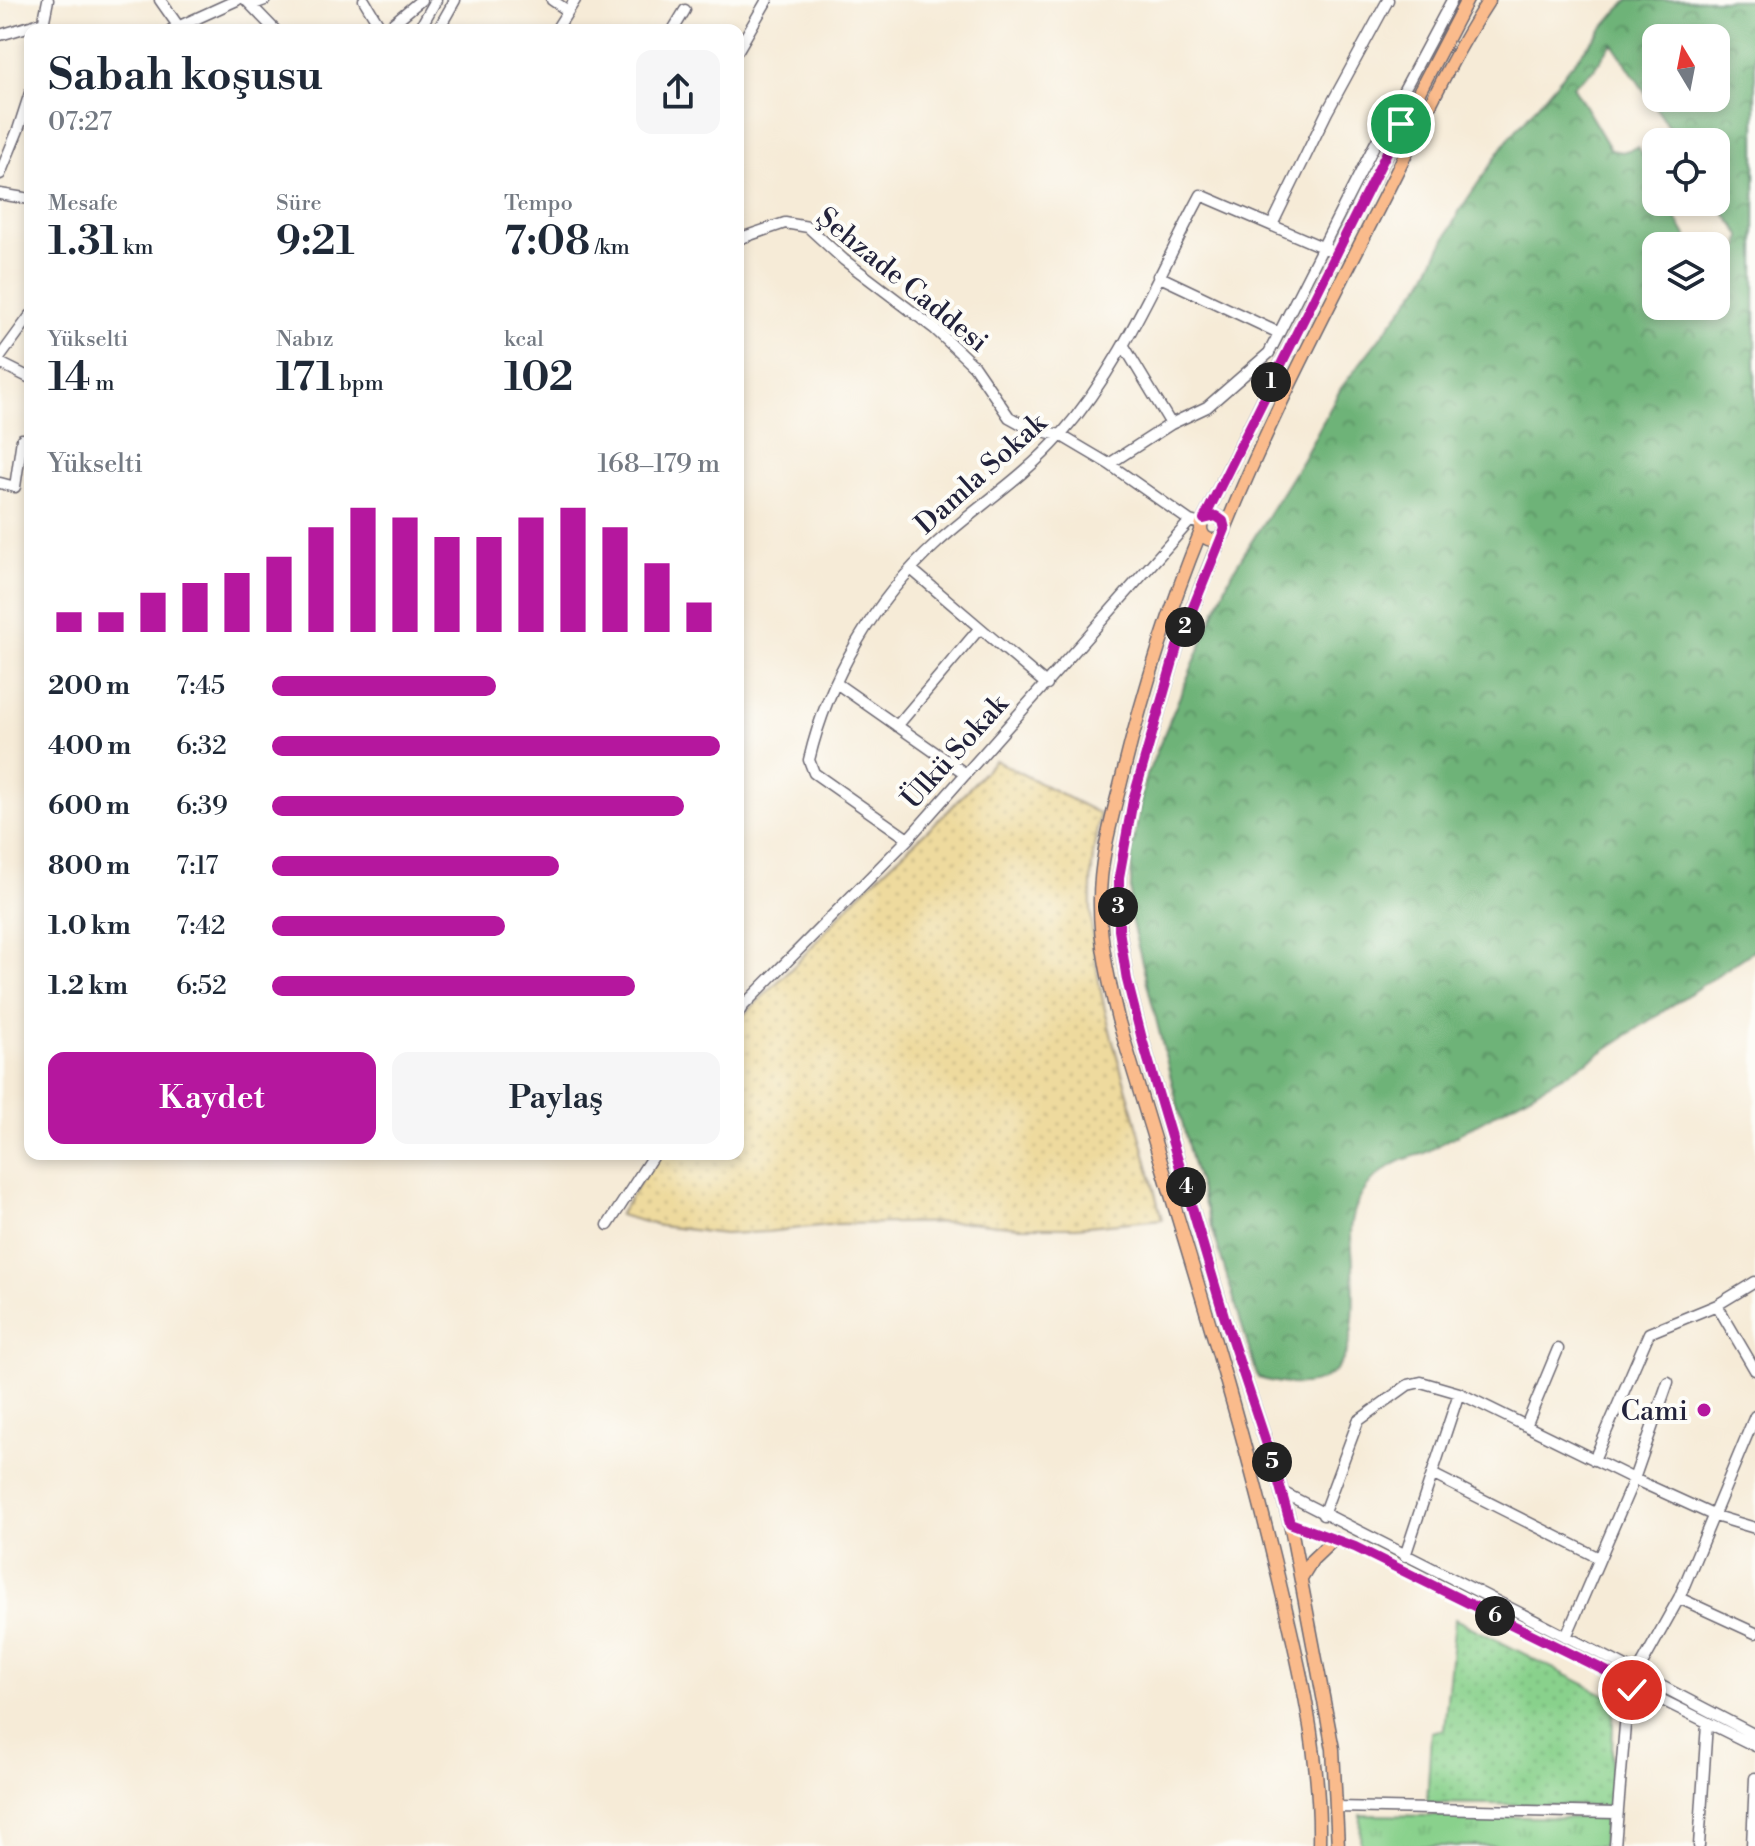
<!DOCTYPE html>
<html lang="tr">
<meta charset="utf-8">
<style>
body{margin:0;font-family:"Libre Bodoni",serif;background:#f6f6f7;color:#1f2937;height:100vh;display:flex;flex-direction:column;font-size:30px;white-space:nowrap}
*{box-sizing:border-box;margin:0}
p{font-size:26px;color:#747a83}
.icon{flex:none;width:44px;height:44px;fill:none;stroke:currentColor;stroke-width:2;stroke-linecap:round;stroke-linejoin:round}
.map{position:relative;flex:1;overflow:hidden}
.sheet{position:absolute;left:24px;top:24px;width:720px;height:1136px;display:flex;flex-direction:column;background:#fff;border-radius:16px;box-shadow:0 4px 12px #0003}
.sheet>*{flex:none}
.needle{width:52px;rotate:350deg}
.tools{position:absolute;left:1642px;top:24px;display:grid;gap:16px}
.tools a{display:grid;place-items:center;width:88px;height:88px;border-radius:16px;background:#fff;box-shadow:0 4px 12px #0003;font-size:40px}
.pin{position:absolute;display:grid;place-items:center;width:68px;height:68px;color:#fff;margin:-34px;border:4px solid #fff;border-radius:50%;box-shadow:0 2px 8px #0007}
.km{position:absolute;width:40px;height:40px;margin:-20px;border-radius:50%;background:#222;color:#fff;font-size:22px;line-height:40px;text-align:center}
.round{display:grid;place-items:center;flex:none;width:84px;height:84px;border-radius:16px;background:#f6f6f7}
.summary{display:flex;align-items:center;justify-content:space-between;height:136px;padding:0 24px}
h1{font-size:44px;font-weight:600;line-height:60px}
.metrics{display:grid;grid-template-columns:repeat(3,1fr);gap:12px;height:136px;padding:8px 24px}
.metrics div{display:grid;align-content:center}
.metrics b{font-size:40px;font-weight:600}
.metrics small{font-size:22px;font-weight:400}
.metrics p{font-size:22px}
.chart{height:224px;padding:16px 24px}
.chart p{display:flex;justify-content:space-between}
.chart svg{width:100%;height:144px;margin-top:8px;stroke:#b5179e;stroke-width:6}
.cta{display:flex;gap:16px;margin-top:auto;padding:16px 24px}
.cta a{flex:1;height:92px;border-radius:16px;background:#b5179e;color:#fff;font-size:32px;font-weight:600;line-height:92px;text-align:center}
.cta a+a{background:#f6f6f7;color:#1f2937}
ul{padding:0 24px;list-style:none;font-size:26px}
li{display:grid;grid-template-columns:128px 96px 1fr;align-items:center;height:60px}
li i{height:20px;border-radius:10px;background:#b5179e}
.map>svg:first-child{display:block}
.grass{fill:url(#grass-tufts);stroke:#567a64;stroke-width:2}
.forest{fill:url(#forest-crowns);stroke:#486a5a;stroke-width:2;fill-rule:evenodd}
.sand{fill:url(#sand-dots);stroke:#887e6c;stroke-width:2}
.park{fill:url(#park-dots);stroke:#567a64;stroke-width:2}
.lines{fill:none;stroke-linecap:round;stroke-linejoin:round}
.minor-casing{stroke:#6c6872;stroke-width:13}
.major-casing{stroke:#6c6872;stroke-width:15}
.minor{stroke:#fff;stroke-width:10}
.major{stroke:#fabb8c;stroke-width:12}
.route-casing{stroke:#fff;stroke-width:16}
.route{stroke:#b5179e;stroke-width:10}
.poi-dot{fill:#b5179e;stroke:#fdfcf7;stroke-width:3}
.labels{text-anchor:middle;stroke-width:8;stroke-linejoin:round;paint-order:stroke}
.street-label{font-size:28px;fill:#22223b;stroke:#fdfcf7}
.poi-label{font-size:28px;fill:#22223b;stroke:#fdfcf7;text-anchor:end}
</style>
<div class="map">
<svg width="1755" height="1846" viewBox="0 0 1755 1846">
<defs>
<pattern id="grass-tufts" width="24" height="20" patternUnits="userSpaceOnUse" patternTransform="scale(2)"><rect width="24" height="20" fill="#89d18c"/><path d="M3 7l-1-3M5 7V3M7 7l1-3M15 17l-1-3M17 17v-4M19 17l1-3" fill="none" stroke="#76b37a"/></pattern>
<pattern id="forest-crowns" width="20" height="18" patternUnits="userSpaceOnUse" patternTransform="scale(2)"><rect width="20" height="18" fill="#6eb378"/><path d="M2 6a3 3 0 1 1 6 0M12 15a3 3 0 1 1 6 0" fill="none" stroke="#5a9164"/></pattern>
<pattern id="sand-dots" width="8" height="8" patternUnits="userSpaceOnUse" patternTransform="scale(2)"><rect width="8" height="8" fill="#eeda9e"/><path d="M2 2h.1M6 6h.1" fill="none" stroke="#ccbb89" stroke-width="1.8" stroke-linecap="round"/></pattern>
<pattern id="park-dots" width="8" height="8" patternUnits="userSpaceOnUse" patternTransform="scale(2)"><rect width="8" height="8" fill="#89d18c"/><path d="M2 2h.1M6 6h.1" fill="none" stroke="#76b37a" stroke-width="1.8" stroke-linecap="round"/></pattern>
</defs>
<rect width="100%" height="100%" fill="#fdfcf7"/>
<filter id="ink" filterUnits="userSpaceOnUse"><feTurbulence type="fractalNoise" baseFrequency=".0125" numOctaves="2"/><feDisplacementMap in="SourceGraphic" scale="16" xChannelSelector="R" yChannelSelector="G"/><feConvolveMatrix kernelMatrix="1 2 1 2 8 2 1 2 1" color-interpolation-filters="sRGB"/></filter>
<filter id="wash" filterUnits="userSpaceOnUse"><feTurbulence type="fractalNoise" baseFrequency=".006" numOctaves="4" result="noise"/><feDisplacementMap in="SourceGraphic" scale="32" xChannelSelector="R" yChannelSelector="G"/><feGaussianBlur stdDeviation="1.8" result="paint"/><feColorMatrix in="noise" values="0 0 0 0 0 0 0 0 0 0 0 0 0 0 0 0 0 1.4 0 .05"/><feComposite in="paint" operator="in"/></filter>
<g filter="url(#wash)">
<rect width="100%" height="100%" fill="#f6ebd7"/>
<path class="grass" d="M 1361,1815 L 1604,1818 L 1603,1846 L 1360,1846 Z"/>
<path class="forest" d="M 1630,0 L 1755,0 L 1755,950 L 1587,1062 L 1423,1154 C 1387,1161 1358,1186 1352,1222 C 1349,1236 1353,1251 1353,1265 C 1356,1339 1355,1406 1258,1378 L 1192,1162 L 1130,915 L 1132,852 L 1144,782 L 1230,576 L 1303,459 L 1341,388 L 1422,283 L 1460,210 L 1506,142 L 1619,9 ZM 1656,38 L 1716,38 L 1716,98 L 1656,98 ZM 1612,43 L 1679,142 L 1716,142 L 1716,202 L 1741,235 C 1740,253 1734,267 1721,280 L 1716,276 L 1716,306 L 1656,306 L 1656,246 L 1692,246 L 1667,202 L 1656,202 L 1656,181 L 1638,147 L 1622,152 L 1611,150 L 1573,86 L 1594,69 Z"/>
<path class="sand" d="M 995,760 L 1100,814 C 1076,919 1102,1007 1132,1107 C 1143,1144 1152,1182 1162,1219 L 1076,1227 L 1020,1227 L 968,1222 L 836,1224 L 767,1232 L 724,1234 L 660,1226 L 619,1215 L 659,1154 L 738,1154 L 738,1026 L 745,1014 L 796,964 L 857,896 L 951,808 Z"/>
<path class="park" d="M 1455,1619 L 1614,1699 L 1610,1806 L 1427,1803 L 1431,1732 L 1444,1729 Z"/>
</g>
<g filter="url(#ink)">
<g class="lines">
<defs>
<path id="minor" d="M 160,0 L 181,30
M 246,0 L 275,30
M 364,0 L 382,30
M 552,0 L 568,11
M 251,5 L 265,0
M 43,25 L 56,30
M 42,30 L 48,0
M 171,30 L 237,0
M 385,30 L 421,0
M 419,30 L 436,0
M 438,30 L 455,0
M 556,30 L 575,0
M 673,30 L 685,10
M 0,35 L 44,22
M 738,50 L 767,0
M 0,174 L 18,130 L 30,93
M 0,194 L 30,199
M 1272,225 L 1327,112 L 1388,0
M 738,239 L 785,223 L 808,227 L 844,260 L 935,329 L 974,366 L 1009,417 L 1029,428 L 1060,435 L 1109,464 L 1190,521
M 1158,276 L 1279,333
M 1124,346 L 1171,424
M 0,357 L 30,316
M 0,363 L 30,378
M 1109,464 L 1171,424 L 1207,407 L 1269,353 L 1374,146 L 1452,0
M 0,483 L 15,487 L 22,439 L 30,443
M 911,569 L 1047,685
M 836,683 L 966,774
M 897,726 L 979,629
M 908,839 L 814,773 L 809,760 C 828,679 875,599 937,543 C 978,506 1024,477 1060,436 C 1122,365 1157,277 1201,195 L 1336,253
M 738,1014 L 742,1007 L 908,839 L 1190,521 L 1201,524
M 608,1225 L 654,1154
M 1717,1305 L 1755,1370
M 1526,1426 L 1558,1349
M 1594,1460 L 1649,1333 L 1717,1305 L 1755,1282
M 1432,1474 L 1599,1558
M 1282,1492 L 1628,1668
M 1323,1515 L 1358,1421 L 1408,1385 L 1421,1382 L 1459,1393 L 1634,1479 L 1715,1516 L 1755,1528
M 1290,1523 L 1355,1547 L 1622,1679
M 1405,1556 L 1459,1393
M 1679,1598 L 1755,1633
M 1566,1637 L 1634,1479 L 1668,1382
M 1640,1668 L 1679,1598 L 1755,1416
M 1646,1678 L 1755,1735
M 1640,1689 L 1755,1746
M 1337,1807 L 1616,1813
M 1615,1846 L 1628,1689
M 1699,1846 L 1707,1723
M 1752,1846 L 1755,1778"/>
<path id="major" d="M1201 528a12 12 0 1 1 24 0a12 12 0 1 1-24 0Z
M 1204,519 L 1355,215 L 1467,0
M 1225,529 C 1270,418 1326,312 1380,205 C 1415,137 1447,64 1489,0
M 1201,531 C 1167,614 1141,699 1120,786 C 1110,825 1099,864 1100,906 C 1100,944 1109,982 1118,1019 C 1171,1199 1230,1378 1274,1560 C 1297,1655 1321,1748 1319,1846
M 1221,537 L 1177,647 L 1133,800 L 1119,877 L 1119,930 L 1127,980 L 1142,1039 L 1224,1316 L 1276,1472 L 1290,1523 L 1333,1749 L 1338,1846
M 1301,1578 L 1312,1560 L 1334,1539"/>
</defs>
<use href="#minor" class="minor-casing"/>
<use href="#major" class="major-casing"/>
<use href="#minor" class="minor"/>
<use href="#major" class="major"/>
</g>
</g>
<g class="lines" filter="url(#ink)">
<defs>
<path id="route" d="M 1401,124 L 1204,519 L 1216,516 L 1223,521 L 1225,529 L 1177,647 L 1133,800 L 1119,877 L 1119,930 L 1127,980 L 1142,1039 L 1224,1316 L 1276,1472 L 1290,1523 L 1355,1547 L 1622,1679 L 1625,1686 L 1632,1690"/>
</defs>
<use href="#route" class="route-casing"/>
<use href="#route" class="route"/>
</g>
<circle class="poi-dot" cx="1704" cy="1410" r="8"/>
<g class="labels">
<g class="street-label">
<text transform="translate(903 279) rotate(39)" y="10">Şehzade Caddesi</text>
<text transform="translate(980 473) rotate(-42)" y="10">Damla Sokak</text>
<text transform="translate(954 751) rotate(-48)" y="10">Ülkü Sokak</text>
</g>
<g class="poi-label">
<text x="1688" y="1420">Cami</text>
</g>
</g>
</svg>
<div class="tools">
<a><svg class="needle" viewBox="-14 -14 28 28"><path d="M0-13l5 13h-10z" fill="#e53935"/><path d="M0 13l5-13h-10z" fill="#747a83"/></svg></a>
<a><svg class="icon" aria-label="locate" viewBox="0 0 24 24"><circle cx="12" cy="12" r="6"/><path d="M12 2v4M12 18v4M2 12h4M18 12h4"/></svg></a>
<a><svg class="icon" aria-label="layers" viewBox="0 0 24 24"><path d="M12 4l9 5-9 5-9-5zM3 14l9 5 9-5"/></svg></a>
</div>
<div class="pin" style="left:1401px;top:124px;background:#1e9e55"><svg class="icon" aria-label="arrive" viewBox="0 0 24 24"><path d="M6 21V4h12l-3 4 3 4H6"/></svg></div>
<div class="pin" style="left:1632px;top:1690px;background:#d93025"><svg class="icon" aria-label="check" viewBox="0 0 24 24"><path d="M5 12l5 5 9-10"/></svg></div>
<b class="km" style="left:1271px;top:382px">1</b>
<b class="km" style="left:1185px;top:627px">2</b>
<b class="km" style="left:1118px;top:907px">3</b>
<b class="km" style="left:1186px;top:1187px">4</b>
<b class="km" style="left:1272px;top:1462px">5</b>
<b class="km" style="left:1495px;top:1616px">6</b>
<section class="sheet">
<div class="summary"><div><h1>Sabah koşusu</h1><p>07:27</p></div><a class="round"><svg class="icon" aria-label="share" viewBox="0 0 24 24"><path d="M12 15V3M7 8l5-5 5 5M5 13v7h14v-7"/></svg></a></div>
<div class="metrics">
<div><p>Mesafe</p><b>1.31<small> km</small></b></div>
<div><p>Süre</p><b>9:21</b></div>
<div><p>Tempo</p><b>7:08<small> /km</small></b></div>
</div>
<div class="metrics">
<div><p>Yükselti</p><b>14<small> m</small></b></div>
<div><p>Nabız</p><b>171<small> bpm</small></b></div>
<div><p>kcal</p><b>102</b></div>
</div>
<div class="chart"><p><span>Yükselti</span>168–179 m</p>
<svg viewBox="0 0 160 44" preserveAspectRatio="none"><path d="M5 44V38M15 44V38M25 44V32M35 44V29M45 44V26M55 44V21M65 44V12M75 44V6M85 44V9M95 44V15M105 44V15M115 44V9M125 44V6M135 44V12M145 44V23M155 44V35"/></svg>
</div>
<ul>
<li><b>200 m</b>7:45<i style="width:50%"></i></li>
<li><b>400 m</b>6:32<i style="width:100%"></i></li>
<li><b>600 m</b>6:39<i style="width:92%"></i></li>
<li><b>800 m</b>7:17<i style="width:64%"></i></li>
<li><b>1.0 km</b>7:42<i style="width:52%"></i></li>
<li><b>1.2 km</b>6:52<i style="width:81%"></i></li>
</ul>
<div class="cta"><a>Kaydet</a><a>Paylaş</a></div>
</section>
</div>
